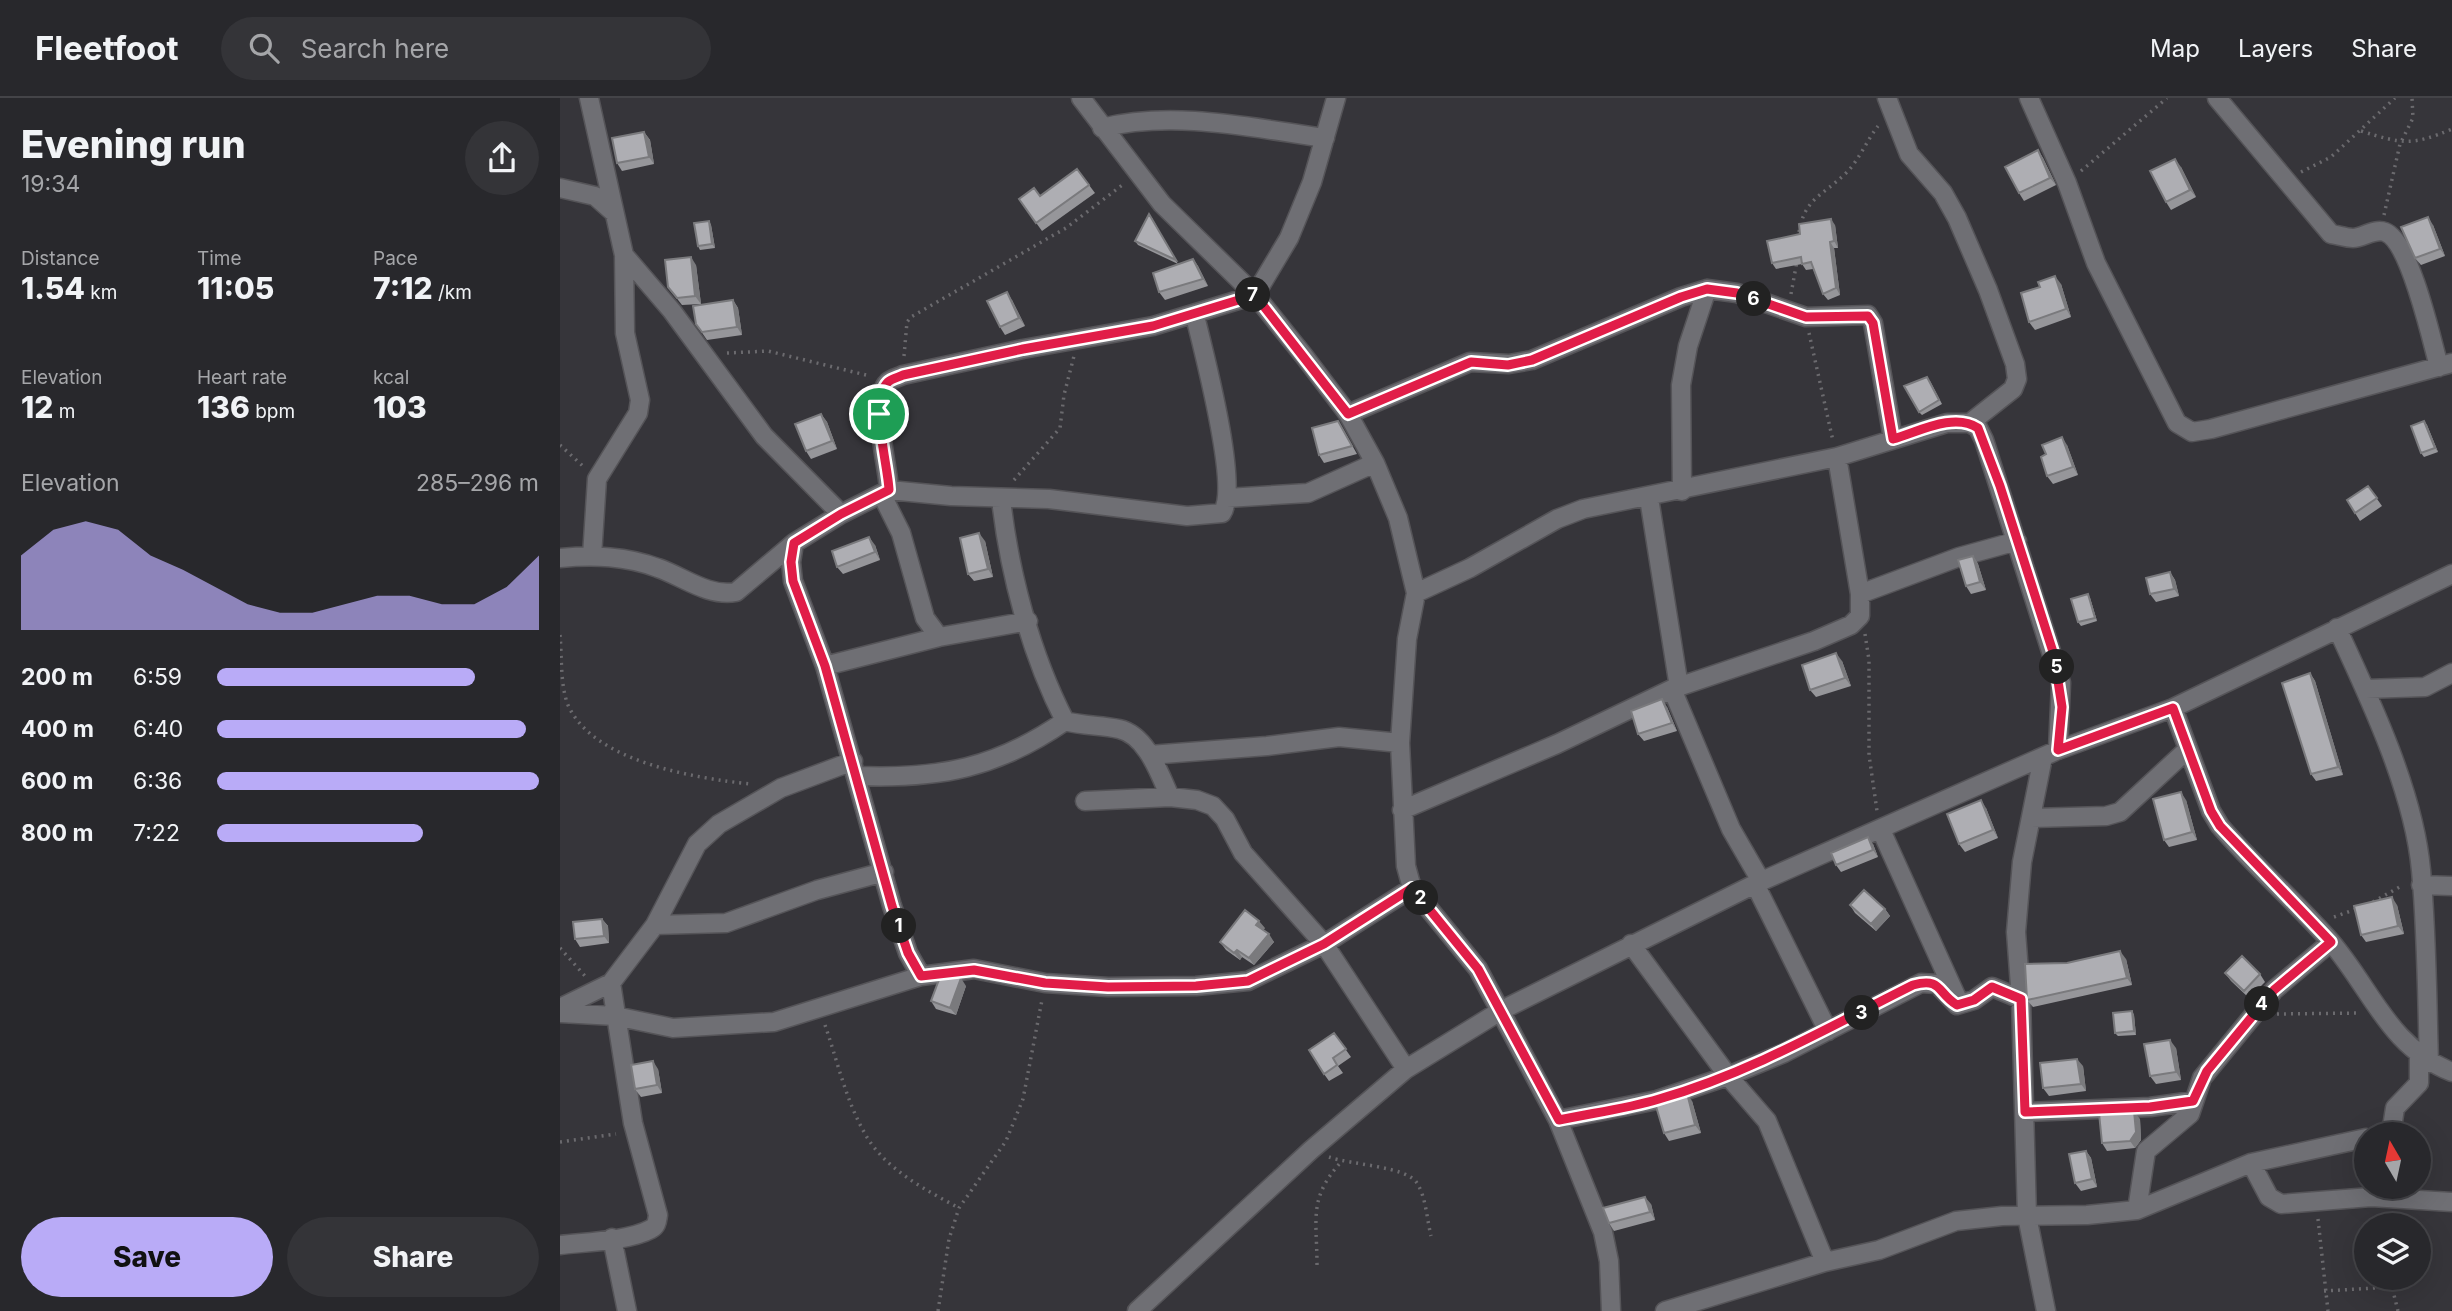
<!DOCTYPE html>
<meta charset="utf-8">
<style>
body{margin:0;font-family:Inter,sans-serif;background:#343438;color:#f1f3f6;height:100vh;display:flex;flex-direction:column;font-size:26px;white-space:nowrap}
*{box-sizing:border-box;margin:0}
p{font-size:23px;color:#a5a6a9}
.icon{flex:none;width:38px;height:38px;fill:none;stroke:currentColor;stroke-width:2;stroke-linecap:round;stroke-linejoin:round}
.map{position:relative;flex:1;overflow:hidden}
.side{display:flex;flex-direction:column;background:#28282c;width:560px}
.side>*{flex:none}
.needle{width:46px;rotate:351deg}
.tools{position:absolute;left:1794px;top:1024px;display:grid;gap:14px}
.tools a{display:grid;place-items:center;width:77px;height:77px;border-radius:50%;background:#28282c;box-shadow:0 7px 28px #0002,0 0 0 2px #444448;font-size:35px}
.pin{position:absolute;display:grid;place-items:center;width:60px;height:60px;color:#fff;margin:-30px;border:4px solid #fff;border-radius:50%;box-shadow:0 2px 7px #0007}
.km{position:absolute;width:35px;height:35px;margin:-18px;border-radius:50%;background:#222;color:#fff;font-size:19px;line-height:35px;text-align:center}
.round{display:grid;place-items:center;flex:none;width:74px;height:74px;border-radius:37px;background:#343438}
.head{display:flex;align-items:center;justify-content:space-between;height:119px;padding:0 21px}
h1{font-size:38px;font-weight:800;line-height:52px}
.metrics{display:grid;grid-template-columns:repeat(3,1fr);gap:10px;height:119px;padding:7px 21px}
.metrics div{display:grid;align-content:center}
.metrics b{font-size:30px;font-weight:800}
.metrics small{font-size:19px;font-weight:400}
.metrics p{font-size:19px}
.chart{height:196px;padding:14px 21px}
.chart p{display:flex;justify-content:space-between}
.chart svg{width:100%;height:126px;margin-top:7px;fill:#b9abf7;opacity:.7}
.button{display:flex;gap:14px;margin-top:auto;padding:14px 21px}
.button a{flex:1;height:80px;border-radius:42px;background:#b9abf7;color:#111;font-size:28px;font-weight:800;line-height:80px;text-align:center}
.button a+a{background:#343438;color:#f1f3f6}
ul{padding:0 21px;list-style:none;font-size:23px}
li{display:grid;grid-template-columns:112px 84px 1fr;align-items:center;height:52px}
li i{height:18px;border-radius:9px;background:#b9abf7}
header{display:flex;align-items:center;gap:42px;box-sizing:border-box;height:98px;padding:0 35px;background:#28282c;border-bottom:2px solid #444448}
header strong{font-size:33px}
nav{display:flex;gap:38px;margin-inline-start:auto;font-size:24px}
.search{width:490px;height:63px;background:#343438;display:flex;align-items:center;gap:18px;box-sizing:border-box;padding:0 24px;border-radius:38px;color:#a5a6a9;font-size:26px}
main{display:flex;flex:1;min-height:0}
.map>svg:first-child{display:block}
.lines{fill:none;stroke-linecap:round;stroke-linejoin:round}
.minor-casing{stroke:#555458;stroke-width:21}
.path{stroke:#6b6a6e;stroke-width:3.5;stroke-dasharray:2 5;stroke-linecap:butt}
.minor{stroke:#6f6f74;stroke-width:18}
.wall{fill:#96969a}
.shaded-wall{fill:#7a7a7d}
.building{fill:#aeaeb3;stroke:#7a7a7d;stroke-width:2}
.route-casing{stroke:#fff;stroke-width:14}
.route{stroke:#e11d48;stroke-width:9}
</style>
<header>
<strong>Fleetfoot</strong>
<div class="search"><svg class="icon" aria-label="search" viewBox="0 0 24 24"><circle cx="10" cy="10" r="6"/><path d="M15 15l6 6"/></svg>Search here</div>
<nav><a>Map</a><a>Layers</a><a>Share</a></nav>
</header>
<main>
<section class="side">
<div class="head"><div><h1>Evening run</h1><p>19:34</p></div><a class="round"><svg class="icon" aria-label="share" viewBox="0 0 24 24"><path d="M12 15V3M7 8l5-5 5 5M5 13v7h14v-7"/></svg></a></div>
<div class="metrics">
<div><p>Distance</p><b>1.54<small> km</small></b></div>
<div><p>Time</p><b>11:05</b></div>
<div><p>Pace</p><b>7:12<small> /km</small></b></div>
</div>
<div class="metrics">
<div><p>Elevation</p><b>12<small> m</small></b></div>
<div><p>Heart rate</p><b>136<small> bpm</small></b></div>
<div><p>kcal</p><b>103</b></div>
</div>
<div class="chart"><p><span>Elevation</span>285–296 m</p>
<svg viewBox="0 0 160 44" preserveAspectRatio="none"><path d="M0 44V18L10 9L20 6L30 9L40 18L50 23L60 29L70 35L80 38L90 38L100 35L110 32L120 32L130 35L140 35L150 29L160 18V44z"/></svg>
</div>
<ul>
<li><b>200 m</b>6:59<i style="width:80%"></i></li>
<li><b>400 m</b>6:40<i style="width:96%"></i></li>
<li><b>600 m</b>6:36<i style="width:100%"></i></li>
<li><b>800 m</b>7:22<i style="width:64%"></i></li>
</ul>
<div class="button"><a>Save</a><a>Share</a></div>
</section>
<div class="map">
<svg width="1892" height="1213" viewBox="0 0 1892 1213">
<rect width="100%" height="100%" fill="#36353a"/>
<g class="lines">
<defs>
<path id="minor" d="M 29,0 L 64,157 L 112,213 L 204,338 L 281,416
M 521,0 L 602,106 L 695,197 L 744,258 L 788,316 L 815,365 L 838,420 L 856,495 L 847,541 L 840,645 L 846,768 L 852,790 L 918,871 L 998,1022 L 1043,1134 L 1049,1163 L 1051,1213
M 1327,0 L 1349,56 L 1383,95 L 1397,120 L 1428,192 L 1455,266 L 1457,281 L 1453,291 L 1410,325
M 1469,0 L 1507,85 L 1536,165 L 1617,325 L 1632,334 L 1651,331 L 1892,265
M 1657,0 L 1771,136 C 1778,137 1786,140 1793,140 C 1803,140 1814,130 1825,134 C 1850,143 1872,243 1879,269
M 542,30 C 613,12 693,30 765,40
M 0,90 L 35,98 L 52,113
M 788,316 L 910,264 L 949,266 L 972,262 L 1121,199 L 1147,191 L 1177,195 L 1246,219 L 1308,217 L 1313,225 L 1333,341
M 329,392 L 391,398 L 489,401 L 627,418 L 662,415 C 680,390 643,251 635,218
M 1122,393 L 1121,287 L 1128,248 L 1147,191
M 322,397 L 341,435 L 365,520 L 379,539
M 667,400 L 748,395 L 815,365
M 1089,400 L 1119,589
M 441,401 C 449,474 471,557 505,623 C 523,628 541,627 559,631 C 587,637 600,677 610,699
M 234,445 L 231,464 L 233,483 L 265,568 L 332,808 L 348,855 L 361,878
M 32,458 L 37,381 L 78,315 L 80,302 L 65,235 L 64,157
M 0,460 C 34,457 66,458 98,470 C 124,479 148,499 176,494 L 234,445 L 281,416 L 329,392 C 328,366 309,302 328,284 C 331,281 339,279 343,277 L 463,251 L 593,228 L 695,197 L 729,140 L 752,84 L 776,0
M 856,495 L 910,470 L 997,421 L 1023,411 L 1277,359 L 1387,325 L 1410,325 L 1418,330 L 1424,342 L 1501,585 L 1498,652
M 1300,496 L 1399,459 L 1457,443
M 1777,530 C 1810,601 1854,694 1861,772 C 1867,836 1867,901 1869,965
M 265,568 L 379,539 L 468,523
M 1112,591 L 1171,731 L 1201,783
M 1806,591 L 1865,589 L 1892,575
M 1613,610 L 1651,713 L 1660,728 C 1695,769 1736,804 1771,844 C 1812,892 1829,949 1892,974
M 590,657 L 707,648 L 779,639 L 840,645
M 1483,659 L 1462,764 L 1456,834 L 1461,901 L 1467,1118 L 1486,1213
M 298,678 C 380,681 437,670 505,623
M 525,703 L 610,699 L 637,702 L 653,708 L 665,721 L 683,755 L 764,846 L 846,971
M 842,712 L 997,646 L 1112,591 L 1254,543 L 1291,527 L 1300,518 L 1300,496 L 1277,359
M 1471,720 L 1546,718 L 1560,714 L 1628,651
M 1321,732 L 1397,900
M 1195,786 L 1268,933
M 1861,787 L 1892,788
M 95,827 L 166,825 L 257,792 L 324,774
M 1071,846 L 1168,978 L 1207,1023 L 1265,1164
M 0,910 L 51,885 L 95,827 L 137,746 L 159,726 L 221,690 L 293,663
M 0,915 L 55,918 L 113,930 L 214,924 L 361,878 L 414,871 L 485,885 L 548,889 L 636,888 L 688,883 L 764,846 L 852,790
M 1465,1014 L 1590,1009 L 1633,1003
M 998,1022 L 1097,1002 L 1168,978 L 1224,955 L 1361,885 L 1377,886 L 1397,907 L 1414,902 L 1432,889 L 1461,901
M 1831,1036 L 1835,1010 L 1859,985 L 1859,957
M 1691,1065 L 1709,1099 L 1721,1106 L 1811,1099 L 1892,1104
M 1577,1112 L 1586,1053 L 1630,1016 L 1642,980 L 1714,892 L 1771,844
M 52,1140 L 67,1213
M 0,1147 C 25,1144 69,1143 91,1131 C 97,1128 97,1123 98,1117 L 73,1025 L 51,885
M 577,1213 L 751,1052 L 846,971 L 942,912 L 1195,786 L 1498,652 L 1613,610 L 1892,476
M 1105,1213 L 1265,1164 L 1319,1152 L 1396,1123 L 1442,1118 L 1527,1117 L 1577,1112 L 1691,1065 L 1806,1040"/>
</defs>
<use href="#minor" class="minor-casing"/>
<path class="path" d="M 1801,33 C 1842,46 1852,48 1892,31
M 1521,73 L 1607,0
M 1741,74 L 1771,59 L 1835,0
M 1824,117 L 1840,46 L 1853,20 L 1852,0
M 1238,141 C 1243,99 1261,100 1287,74 C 1299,62 1307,42 1318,28
M 1231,196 L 1237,163
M 1249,235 L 1273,343
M 167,255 L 208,253 L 310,278
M 344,258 L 347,224 L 351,219 L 506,130 L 565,85
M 0,347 L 25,370
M 454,382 L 500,330 L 504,297 L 514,258
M 1305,536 L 1309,562 L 1309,657 L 1317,713
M 0,537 C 2,558 0,587 8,607 C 33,664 135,680 190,686
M 1813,804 L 1843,787
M 1774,819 L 1799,810
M 0,850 L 25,878
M 1717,916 L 1800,915
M 265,927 C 277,962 286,1002 304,1034 C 323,1070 364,1091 399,1110
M 0,1044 L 56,1036
M 769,1059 C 791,1067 846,1068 857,1085 C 866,1099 867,1122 871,1138
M 1758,1121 L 1768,1213
M 757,1167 C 757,1120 748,1100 782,1063
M 1764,1193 L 1832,1189 L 1838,1213
M 378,1213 L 389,1141 L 399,1110 L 446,1043 L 463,1001 L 482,902"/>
<use href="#minor" class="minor"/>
</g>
<path class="wall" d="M 84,34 L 90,42 L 94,66 L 62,73 L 57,65 Z
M 1478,52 L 1483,60 L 1496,87 L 1464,103 L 1459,95 Z
M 1621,69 L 1636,99 L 1611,112 L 1606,104 Z
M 517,71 L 535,95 L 482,133 L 459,101 L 480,98 Z
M 592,120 L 618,166 L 633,161 L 638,168 L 648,188 L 605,202 L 599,194 L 618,166 L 578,147 L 575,143 Z
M 149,123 L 151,127 L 155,150 L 140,152 L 138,148 Z
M 1275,127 L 1278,150 L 1274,150 L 1280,197 L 1268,202 L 1263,196 L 1253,171 L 1246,172 L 1242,166 L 1216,171 L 1212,165 L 1240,136 Z
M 1873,127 L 1885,158 L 1861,167 L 1855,160 Z
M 136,167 L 141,206 L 122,207 L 108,189 Z
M 1501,186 L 1511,219 L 1475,232 L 1469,224 L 1480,189 Z
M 173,202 L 178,210 L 182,237 L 147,242 L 136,226 Z
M 452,202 L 465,228 L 445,237 L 440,229 Z
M 1370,283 L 1382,306 L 1362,317 L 1359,314 Z
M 261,316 L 267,324 L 277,351 L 251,361 L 246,353 Z
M 1864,323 L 1867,327 L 1878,354 L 1864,359 L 1861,355 Z
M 783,331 L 797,356 L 764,365 L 759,357 Z
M 1507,347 L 1518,377 L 1493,386 L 1487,378 Z
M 1808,388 L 1822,408 L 1800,423 L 1787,402 Z
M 425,443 L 433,479 L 414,483 L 408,476 Z
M 315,447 L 320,462 L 283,476 L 277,469 Z
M 1413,458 L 1418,466 L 1426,492 L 1411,496 L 1406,488 Z
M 1610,474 L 1615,482 L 1619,498 L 1596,504 L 1590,496 Z
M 1530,500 L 1537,523 L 1521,528 L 1518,524 Z
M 1282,563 L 1291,588 L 1256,599 L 1250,592 Z
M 1750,575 L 1755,583 L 1783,677 L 1756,683 L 1751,676 Z
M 1107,609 L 1117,633 L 1084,643 L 1078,636 Z
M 1626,702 L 1637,742 L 1609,749 L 1604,742 Z
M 1426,710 L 1438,740 L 1405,754 L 1399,746 Z
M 1313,746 L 1318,759 L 1281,774 L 1276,767 Z
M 1290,807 L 1325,811 L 1330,818 L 1316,833 L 1295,815 Z
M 1837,807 L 1844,836 L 1806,844 L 1801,837 Z
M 42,821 L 48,828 L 49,845 L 20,849 L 15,841 Z
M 705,830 L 703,832 L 714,844 L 694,867 L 682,859 L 680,862 L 666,852 L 660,844 Z
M 1566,861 L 1572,887 L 1473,909 L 1467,902 L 1507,865 Z
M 1665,875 L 1700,876 L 1705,884 L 1689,900 L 1671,883 Z
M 406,888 L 396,917 L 376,911 L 371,903 Z
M 1572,913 L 1574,917 L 1576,937 L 1558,938 L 1555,935 Z
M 774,935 L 791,959 L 778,968 L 783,975 L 769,983 L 764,976 Z
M 1616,950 L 1621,982 L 1596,986 L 1590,978 Z
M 1523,968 L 1526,993 L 1489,998 L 1483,990 Z
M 98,971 L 102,995 L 81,999 L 75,991 Z
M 1132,1003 L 1141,1035 L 1109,1043 L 1104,1035 Z
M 1580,1021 L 1581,1042 L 1575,1050 L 1547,1053 L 1542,1045 Z
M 1526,1053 L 1531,1060 L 1537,1089 L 1521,1093 L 1515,1085 Z
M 1091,1106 L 1095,1122 L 1054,1133 L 1049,1125 Z"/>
<path class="shaded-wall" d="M 84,34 L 90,42 L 94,66 L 89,59 Z
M 1478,52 L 1483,60 L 1496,87 L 1490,80 Z
M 1615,61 L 1621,69 L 1636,99 L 1630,92 Z
M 1868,119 L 1873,127 L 1885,158 L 1880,151 Z
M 1271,121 L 1275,127 L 1278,150 L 1274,143 Z
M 149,123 L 151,127 L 155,150 L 152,146 Z
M 1270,144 L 1274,150 L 1280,197 L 1276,190 Z
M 131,159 L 136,167 L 141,206 L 135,198 Z
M 633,161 L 638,168 L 648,188 L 643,181 Z
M 1495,178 L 1501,186 L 1511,219 L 1506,211 Z
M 447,194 L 452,202 L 465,228 L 459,220 Z
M 173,202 L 178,210 L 182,237 L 177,229 Z
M 261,316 L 267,324 L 277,351 L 272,343 Z
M 1864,323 L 1867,327 L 1878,354 L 1875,350 Z
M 1502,339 L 1507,347 L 1518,377 L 1513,369 Z
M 419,435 L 425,443 L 433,479 L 428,471 Z
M 309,439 L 315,447 L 320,462 L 315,454 Z
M 1413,458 L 1418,466 L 1426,492 L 1420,484 Z
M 1610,474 L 1615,482 L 1619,498 L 1614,491 Z
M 1528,496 L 1530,500 L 1537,523 L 1535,520 Z
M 1276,555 L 1282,563 L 1291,588 L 1285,580 Z
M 1750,575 L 1755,583 L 1783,677 L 1778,669 Z
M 1102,601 L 1107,609 L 1117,633 L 1112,625 Z
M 1621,694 L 1626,702 L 1637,742 L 1632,734 Z
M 1421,702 L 1426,710 L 1438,740 L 1433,732 Z
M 1308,739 L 1313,746 L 1318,759 L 1313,752 Z
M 1832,799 L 1837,807 L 1844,836 L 1838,828 Z
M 1325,811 L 1330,818 L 1316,833 L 1311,826 Z
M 42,821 L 48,828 L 49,845 L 44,838 Z
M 699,823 L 705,830 L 701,835 L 696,827 Z
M 709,836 L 714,844 L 694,867 L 689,860 Z
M 677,852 L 682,859 L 680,862 L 674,855 Z
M 1560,853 L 1566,861 L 1572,887 L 1567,880 Z
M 401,880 L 406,888 L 396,917 L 390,910 Z
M 1572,913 L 1574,917 L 1576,937 L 1574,933 Z
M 1610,942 L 1616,950 L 1621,982 L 1616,974 Z
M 1517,961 L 1523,968 L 1526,993 L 1521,986 Z
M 93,963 L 98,971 L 102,995 L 97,987 Z
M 1127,995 L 1132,1003 L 1141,1035 L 1135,1027 Z
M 1574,1013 L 1580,1021 L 1581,1042 L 1575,1050 L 1570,1043 Z
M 1526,1053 L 1531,1060 L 1537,1089 L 1532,1081 Z
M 1085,1099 L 1091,1106 L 1095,1122 L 1090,1114 Z"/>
<path class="building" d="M 84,34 L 89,59 L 57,65 L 52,40 Z
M 1478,52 L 1490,80 L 1459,95 L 1445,69 Z
M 1615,61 L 1630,92 L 1606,104 L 1590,73 Z
M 517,71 L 529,87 L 476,125 L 459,101 L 474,90 L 480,98 Z
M 589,116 L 616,162 L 575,143 Z
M 1868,119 L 1880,151 L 1855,160 L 1841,129 Z
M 1271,121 L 1274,143 L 1270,144 L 1276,190 L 1263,196 L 1251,164 L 1242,166 L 1241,159 L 1212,165 L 1207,143 L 1240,136 L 1239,126 Z
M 149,123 L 152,146 L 138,148 L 134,125 Z
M 131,159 L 135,198 L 117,200 L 108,189 L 105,162 Z
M 633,161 L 643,181 L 599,194 L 593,175 Z
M 1495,178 L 1506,211 L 1469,224 L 1461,195 L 1480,189 L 1478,184 Z
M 447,194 L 459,220 L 440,229 L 427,203 Z
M 173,202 L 177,229 L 142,234 L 136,226 L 133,208 Z
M 1367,279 L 1379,302 L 1359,314 L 1344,288 Z
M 261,316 L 272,343 L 246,353 L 235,326 Z
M 778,323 L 792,348 L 759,357 L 752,330 Z
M 1864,323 L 1875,350 L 1861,355 L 1851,328 Z
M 1502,339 L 1513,369 L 1487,378 L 1481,359 L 1486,356 L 1482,347 Z
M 1808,388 L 1817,400 L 1795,415 L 1787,402 Z
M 419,435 L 428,471 L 408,476 L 400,440 Z
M 309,439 L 315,454 L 277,469 L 272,453 Z
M 1413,458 L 1420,484 L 1406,488 L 1398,462 Z
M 1610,474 L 1614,491 L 1590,496 L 1586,480 Z
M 1528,496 L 1535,520 L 1518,524 L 1511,501 Z
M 1276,555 L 1285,580 L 1250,592 L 1242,567 Z
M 1750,575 L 1778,669 L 1751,676 L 1722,585 Z
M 1102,601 L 1112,625 L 1078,636 L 1071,613 Z
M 1621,694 L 1632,734 L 1604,742 L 1593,701 Z
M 1421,702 L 1433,732 L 1399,746 L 1387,716 Z
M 1308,739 L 1313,752 L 1276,767 L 1271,755 Z
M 1304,792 L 1325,811 L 1311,826 L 1290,807 Z
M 1832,799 L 1838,828 L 1801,837 L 1794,808 Z
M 685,812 L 699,823 L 696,827 L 709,836 L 689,860 L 677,852 L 674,855 L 660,844 Z
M 42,821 L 44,838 L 15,841 L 13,824 Z
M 1560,853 L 1567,880 L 1467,902 L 1465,866 L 1507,865 Z
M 1682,858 L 1700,876 L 1684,893 L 1665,875 Z
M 392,877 L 401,880 L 390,910 L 371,903 L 380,879 Z
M 1572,913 L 1574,933 L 1555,935 L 1553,915 Z
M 774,935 L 786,951 L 773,960 L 777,967 L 764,976 L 749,952 Z
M 1610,942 L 1616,974 L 1590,978 L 1584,946 Z
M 1517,961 L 1521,986 L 1483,990 L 1480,965 Z
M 93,963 L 97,987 L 75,991 L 71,967 Z
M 1127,995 L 1135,1027 L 1104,1035 L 1095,1005 Z
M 1574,1013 L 1576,1034 L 1570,1043 L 1542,1045 L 1539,1015 Z
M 1526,1053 L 1532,1081 L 1515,1085 L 1509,1056 Z
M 1085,1099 L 1090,1114 L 1049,1125 L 1043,1110 Z"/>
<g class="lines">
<defs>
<path id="route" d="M 1147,191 L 1177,195 L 1246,219 L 1308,218 L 1313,225 L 1333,341 C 1358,334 1394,314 1418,330 L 1440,388 L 1494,557 L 1502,609 L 1498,652 L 1613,610 L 1651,713 L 1660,728 L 1771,844 L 1714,892 L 1647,973 L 1633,1003 L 1590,1009 L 1465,1014 L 1461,901 L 1432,889 L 1414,902 L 1397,907 C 1377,895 1382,879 1353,887 C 1269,929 1190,975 1099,1001 C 1066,1011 1032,1015 999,1022 L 918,871 L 852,790 L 764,846 L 688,883 L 636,888 L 548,889 L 485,885 L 414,872 L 361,878 L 348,855 L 332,808 L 265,568 L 233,483 L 231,464 L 234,445 L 281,416 L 329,392 C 328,366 309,303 328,284 C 331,281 339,279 343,277 L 463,251 L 593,228 L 695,197 L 788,316 L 911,264 L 948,267 L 972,262 L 1121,199 Z"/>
</defs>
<use href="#route" class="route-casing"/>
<use href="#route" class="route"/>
</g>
</svg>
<div class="tools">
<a><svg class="needle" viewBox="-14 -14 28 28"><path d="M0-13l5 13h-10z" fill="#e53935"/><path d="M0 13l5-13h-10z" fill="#a5a6a9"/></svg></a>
<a><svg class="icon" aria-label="layers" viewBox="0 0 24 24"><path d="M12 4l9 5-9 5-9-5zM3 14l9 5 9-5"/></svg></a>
</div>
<div class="pin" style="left:319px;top:316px;background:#1e9e55"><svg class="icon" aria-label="arrive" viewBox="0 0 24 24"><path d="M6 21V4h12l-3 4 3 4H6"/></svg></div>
<b class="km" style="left:339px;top:828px">1</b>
<b class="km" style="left:861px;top:800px">2</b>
<b class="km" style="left:1302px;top:915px">3</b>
<b class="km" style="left:1702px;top:906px">4</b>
<b class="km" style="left:1497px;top:569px">5</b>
<b class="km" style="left:1194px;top:201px">6</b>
<b class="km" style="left:693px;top:197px">7</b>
</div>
</main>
